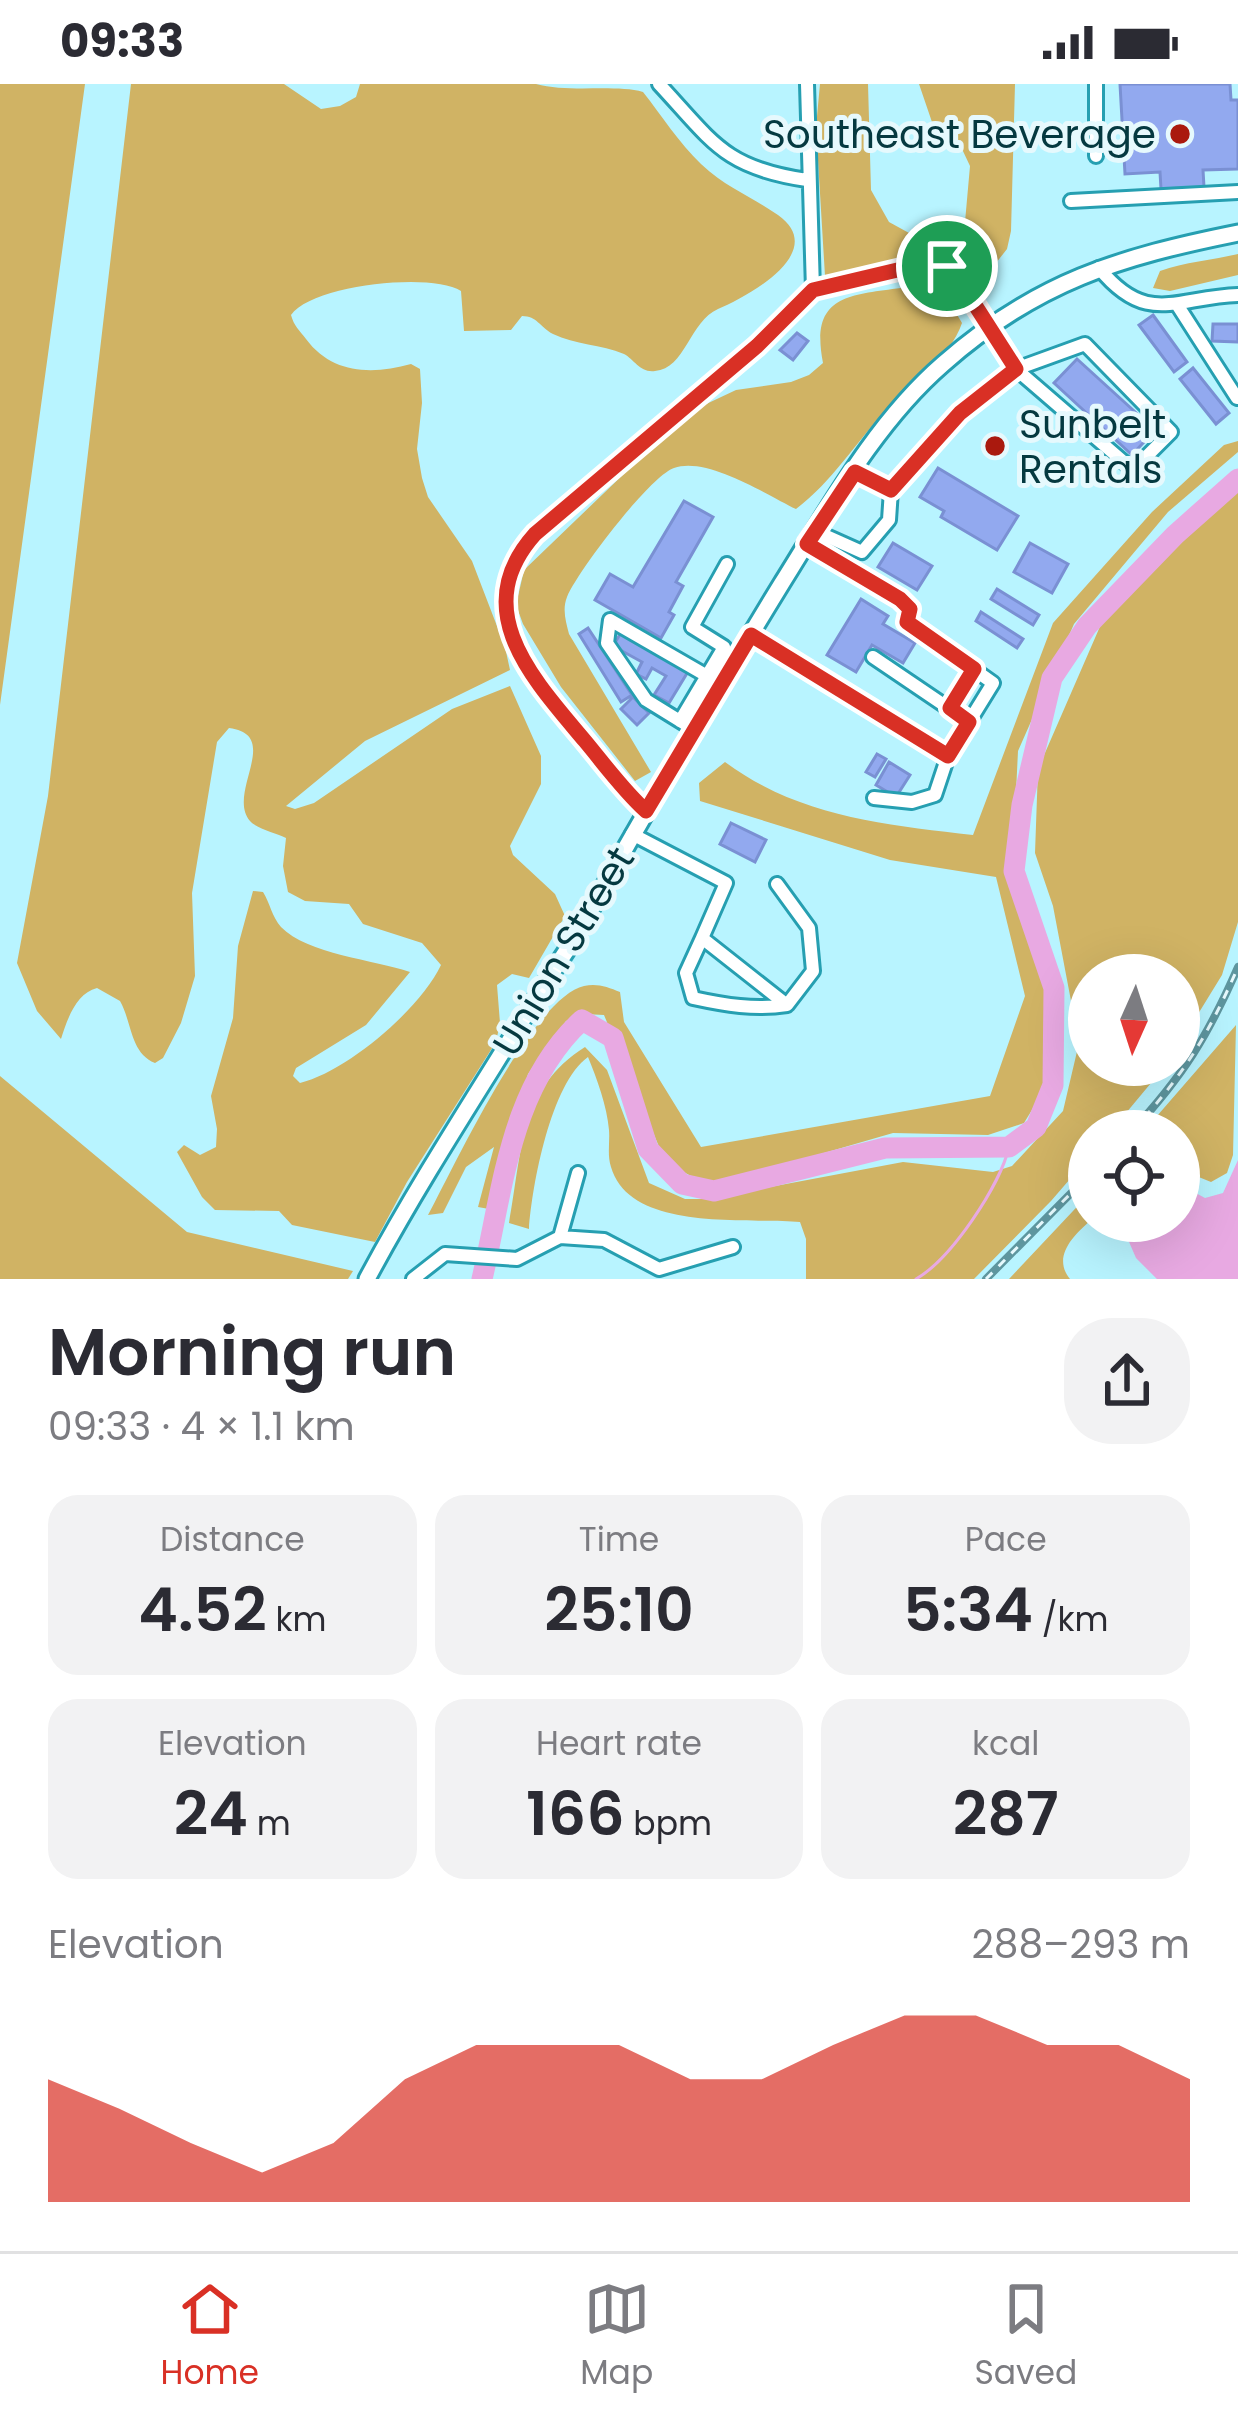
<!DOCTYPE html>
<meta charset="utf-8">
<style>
body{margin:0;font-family:Poppins,sans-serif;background:#f2f2f3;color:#2b2b33;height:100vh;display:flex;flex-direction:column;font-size:45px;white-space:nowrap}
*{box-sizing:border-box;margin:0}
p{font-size:39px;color:#7c7c81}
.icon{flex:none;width:66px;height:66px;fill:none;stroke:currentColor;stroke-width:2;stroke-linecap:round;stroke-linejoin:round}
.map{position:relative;height:1195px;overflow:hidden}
.drawer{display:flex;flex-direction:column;background:#fff;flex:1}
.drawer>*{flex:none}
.needle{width:78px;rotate:183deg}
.controls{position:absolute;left:1068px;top:870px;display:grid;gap:24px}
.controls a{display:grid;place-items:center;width:132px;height:132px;border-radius:50%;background:#fff;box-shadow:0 12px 48px #0002;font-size:60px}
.pin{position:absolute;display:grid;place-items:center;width:102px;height:102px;color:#fff;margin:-51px;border:6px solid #fff;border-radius:50%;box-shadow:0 3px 12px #0007}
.round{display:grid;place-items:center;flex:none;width:126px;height:126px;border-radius:48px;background:#f2f2f3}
.headline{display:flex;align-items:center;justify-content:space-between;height:204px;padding:0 48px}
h1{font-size:66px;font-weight:600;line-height:90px}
.stats{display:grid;grid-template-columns:repeat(3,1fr);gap:18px;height:204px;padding:12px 48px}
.stats div{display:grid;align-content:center;border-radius:30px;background:#f2f2f3;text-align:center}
.stats b{font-size:60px;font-weight:600}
.stats small{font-size:33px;font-weight:400}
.stats p{font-size:33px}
.chart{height:336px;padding:24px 48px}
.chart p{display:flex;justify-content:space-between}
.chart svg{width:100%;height:216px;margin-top:12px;fill:#d93025;opacity:.7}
.status{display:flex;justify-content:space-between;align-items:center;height:84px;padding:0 60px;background:#fff;direction:ltr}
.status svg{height:33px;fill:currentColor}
.tabs{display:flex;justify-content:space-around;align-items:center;height:168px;border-top:3px solid #e1e1e2;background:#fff;font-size:33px;color:#7c7c81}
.tabs a{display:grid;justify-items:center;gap:6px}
.tabs .selected{color:#d93025}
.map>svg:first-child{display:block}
.forest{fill:#d0b364}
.water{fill:#e8a9e2}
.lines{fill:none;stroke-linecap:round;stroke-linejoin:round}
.stream{stroke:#e8a9e2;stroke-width:3}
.river{stroke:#e8a9e2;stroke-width:21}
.building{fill:#92a9ef;stroke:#7a90d3;stroke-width:3}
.minor-casing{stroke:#269fb1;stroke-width:18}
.major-casing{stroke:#269fb1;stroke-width:21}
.minor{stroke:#fff;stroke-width:12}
.major{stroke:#fff;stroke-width:15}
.rail-casing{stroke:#5e969f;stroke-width:8}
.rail{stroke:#e6f9fd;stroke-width:3;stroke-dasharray:9;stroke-linecap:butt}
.route-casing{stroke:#fff;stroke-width:24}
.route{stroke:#d93025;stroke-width:15}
.poi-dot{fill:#aa190e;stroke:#e6f9fd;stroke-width:4.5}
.labels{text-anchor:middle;stroke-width:10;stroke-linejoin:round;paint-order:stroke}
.poi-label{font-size:39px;fill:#053940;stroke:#e6f9fd;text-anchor:end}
.street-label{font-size:39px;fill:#053940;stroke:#e6f9fd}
</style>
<div class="status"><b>09:33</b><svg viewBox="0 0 49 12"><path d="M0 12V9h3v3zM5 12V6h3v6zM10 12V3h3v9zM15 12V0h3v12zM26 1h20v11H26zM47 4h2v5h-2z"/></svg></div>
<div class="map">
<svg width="1238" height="1195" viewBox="0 0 1238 1195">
<rect width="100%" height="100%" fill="#b8f4ff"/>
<path class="forest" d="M 0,0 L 85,0 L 0,621 Z
M 131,0 L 284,0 L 321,25 L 340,22 L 356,13 L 360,0 L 536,0 C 568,9 615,0 643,8 C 662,32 679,59 701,80 C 728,105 751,112 778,131 C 830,168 747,213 718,225 C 690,237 685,285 655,287 C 640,289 635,276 624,270 C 601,260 575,261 553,250 C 540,243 537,232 522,232 L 511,246 L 464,247 L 461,207 C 431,188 312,201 291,231 C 294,242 299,246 306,255 C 332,290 372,291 411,280 L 420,285 L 422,319 L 417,365 L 422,394 L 428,413 L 472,477 L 505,563 L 510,586 L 365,657 L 286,722 L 295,725 L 314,719 L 452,625 L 510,602 L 541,672 L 541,700 L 510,762 L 513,771 L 555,810 L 565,832 L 529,894 L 512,890 L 497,901 L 500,939 L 496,958 L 407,1098 L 375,1158 L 292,1141 L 279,1127 L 215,1126 L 202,1113 L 177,1068 L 184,1061 L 200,1071 L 216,1063 L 217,1045 L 211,1012 L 233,934 L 238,862 L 253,807 L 263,808 C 270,819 272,833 281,843 C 307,870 375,876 410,888 L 366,941 L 296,984 L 293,992 L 300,999 C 348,987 420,925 441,881 L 422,859 L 363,840 L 349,820 L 305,817 L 288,808 L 283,782 L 286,754 C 277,749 257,745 250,737 C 226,709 283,651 229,644 L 217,658 L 192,809 L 195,892 L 181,939 L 163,974 L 155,979 C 130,969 132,938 120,917 L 97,904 C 76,909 67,936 61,955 L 37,927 L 17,879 L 48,712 Z
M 820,0 L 868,0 L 871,106 L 889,138 L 920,155 L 933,168 L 844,192 L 825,192 L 816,43 Z
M 919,0 L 1015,0 L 1011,147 L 1007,165 L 996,179 L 978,182 L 965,138 L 970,82 L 962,65 L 933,41 Z
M 1238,170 L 1238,191 L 1170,207 L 1153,204 L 1160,187 C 1184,178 1213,176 1238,170 Z
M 901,204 C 931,206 947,211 962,239 C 950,274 912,299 887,325 C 856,358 832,398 796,425 C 767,411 707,372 674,384 C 650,392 577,488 567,513 C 562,526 566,538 569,550 L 651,688 L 635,697 L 561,603 L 523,540 L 516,521 L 524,486 L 657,358 L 702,322 L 736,306 L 791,298 L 809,291 L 823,279 C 810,213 846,211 901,204 Z
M 1238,357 L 1238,368 L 1168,428 L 1074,540 L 1018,667 L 1012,790 L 1046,888 L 1049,979 L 1038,1016 L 1024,1039 L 988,1051 L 893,1049 L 724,1098 C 696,1100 676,1086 660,1065 L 604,931 L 584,930 L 566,937 L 528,990 L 489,1125 L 478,1123 L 494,1063 L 466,1083 L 443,1129 L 428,1131 C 454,1083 532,914 584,902 C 597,899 608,903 620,908 L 624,938 L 701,1063 L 990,1012 L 1025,912 L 996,793 L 890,776 L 700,717 L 699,699 L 725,678 C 799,733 885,741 973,751 L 1053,539 L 1152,428 L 1224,361 Z
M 1238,395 L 1238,838 L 1222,891 L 1179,961 L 1179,891 L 1089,891 L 1089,981 L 1166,981 L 1111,1047 L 1089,1047 L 1089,1073 L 1051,1117 L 974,1195 L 806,1195 L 806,1155 L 800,1138 C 749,1133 630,1149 611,1083 C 607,1071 610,1058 609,1046 C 607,1022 597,995 588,973 C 551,999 532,1101 529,1145 L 509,1139 C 522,1069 519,1004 585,963 L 607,986 L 649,1099 L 685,1115 L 707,1115 L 903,1078 L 993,1088 L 1012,1082 L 1063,1027 L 1079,959 L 1053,822 L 1035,769 L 1038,685 L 1105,531 Z
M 1236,941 L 1233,1071 L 1227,1089 L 1211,1098 L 1179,1085 L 1179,1047 L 1144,1047 Z
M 0,992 L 187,1148 L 353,1187 L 348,1195 L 0,1195 Z
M 1089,1110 L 1090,1137 C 1073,1152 1052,1173 1070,1195 L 1009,1195 Z"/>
<path class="water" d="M 1238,1076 L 1238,1195 L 1157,1195 L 1136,1174 L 1120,1137 L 1179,1137 L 1179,1100 L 1205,1114 L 1223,1109 Z"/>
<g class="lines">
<path class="stream" d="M 916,1195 C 951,1175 1000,1102 1009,1063"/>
<path class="river" d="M 482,1195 C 503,1106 510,1002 582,936 L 613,954 L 648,1065 L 682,1100 L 714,1107 L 885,1064 L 1009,1063 L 1036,1043 L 1053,1001 L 1054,904 L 1014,787 L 1022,721 L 1052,594 L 1087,542 L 1175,451 L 1238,395"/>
</g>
<path class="building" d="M 1120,0 L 1230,0 L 1231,16 L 1238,16 L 1238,85 L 1203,86 L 1204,103 L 1161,105 L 1160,88 L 1125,90 Z
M 1153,231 L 1187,278 L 1174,288 L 1139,241 Z
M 1213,240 L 1238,240 L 1238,258 L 1212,257 Z
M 797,249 L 808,257 L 793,276 L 780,266 Z
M 1077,275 L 1155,346 L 1132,371 L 1054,299 Z
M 1193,284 L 1229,329 L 1216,340 L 1180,295 Z
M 938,384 L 1018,432 L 997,466 L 941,433 L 944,427 L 920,413 Z
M 684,417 L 713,433 L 676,498 L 683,502 L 669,528 L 674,531 L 661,554 L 595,516 L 610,490 L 633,503 Z
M 893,459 L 932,482 L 917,506 L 878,483 Z
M 1030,459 L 1068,480 L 1052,509 L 1014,488 Z
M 997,505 L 1039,531 L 1033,541 L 991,515 Z
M 861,515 L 888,532 L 883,540 L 915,559 L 903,579 L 872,561 L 856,588 L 827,571 Z
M 981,528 L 1023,555 L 1017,564 L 976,537 Z
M 588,544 L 632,611 L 621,618 L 579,550 Z
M 622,547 L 689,586 L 669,619 L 654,611 L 666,592 L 652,584 L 646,595 L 636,590 L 642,578 L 613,562 Z
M 633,613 L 649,629 L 637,641 L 621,625 Z
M 877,670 L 886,675 L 875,693 L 866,688 Z
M 889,678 L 910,691 L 896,713 L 876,701 Z
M 731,739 L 766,756 L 755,778 L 720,760 Z"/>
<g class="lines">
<defs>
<path id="minor" d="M 659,0 C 713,58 724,84 807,96
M 807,0 L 813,206
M 1096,0 L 1096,72
M 1071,117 L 1238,108
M 1099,184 C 1147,243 1176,213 1238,211
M 813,206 L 927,180 L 947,182 L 992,242 L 1016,285 L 960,329 L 891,406 L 855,387
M 1178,222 L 1237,314
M 1085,260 L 1171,348 L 1133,386 L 1016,285 Z
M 815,447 L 862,468 L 889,436 L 891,406
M 751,551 L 948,672 L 993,599 L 907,538 L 910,525 L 900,515 L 807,460
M 873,573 L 969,638
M 950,624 L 973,585
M 680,637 L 724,563 L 692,543 L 727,480
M 693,645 L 646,616 L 607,559 L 610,536 L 721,600
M 874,714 L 912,718 L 935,711 L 948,672
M 646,727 L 629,712 C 574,640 452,541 535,450 L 757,262 L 813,206
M 632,750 L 726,799 L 702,854 L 787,921 L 813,887 L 809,844 L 777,800
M 702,854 L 686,889 L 693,914 C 725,921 755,926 787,921
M 560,1153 L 578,1089
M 413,1195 L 445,1170 L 517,1175 L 560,1153 L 604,1156 L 659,1185 L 733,1163"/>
<path id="major" d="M 367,1195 C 420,1096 482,1002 541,906 C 553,886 568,866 580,845 C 645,728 712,613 782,499 C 829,424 875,339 943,280 C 1036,198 1119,173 1238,149"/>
</defs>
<use href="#minor" class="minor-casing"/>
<use href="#major" class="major-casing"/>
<use href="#minor" class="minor"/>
<use href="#major" class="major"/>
<defs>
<path id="rail" d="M 1132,1047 C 1183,992 1208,952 1238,883
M 986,1195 L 1089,1091"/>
</defs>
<use href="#rail" class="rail-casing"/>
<use href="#rail" class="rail"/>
</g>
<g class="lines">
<defs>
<path id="route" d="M 927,179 L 952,185 L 1016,285 L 960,329 L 891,406 L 855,388 L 807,460 L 900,515 L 910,525 L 907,538 L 974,585 L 950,624 L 969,638 L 948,672 L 751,551 L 646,727 C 623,706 605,681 585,657 C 533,595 467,526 535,450 L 757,262 L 813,206 Z"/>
</defs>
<use href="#route" class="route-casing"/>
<use href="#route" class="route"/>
</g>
<g class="poi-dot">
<circle cx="1180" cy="50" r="12"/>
<circle cx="995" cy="362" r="12"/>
</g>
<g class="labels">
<g class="poi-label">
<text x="1156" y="64">Southeast Beverage</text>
<text x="1019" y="354" text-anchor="start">Sunbelt<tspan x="1019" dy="45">Rentals</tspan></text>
</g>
<g class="street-label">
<text transform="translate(563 867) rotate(-59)" y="14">Union Street</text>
</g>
</g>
</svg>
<div class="controls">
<a><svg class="needle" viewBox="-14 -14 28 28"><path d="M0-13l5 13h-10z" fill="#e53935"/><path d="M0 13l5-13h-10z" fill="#7c7c81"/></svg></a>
<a><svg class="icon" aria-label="locate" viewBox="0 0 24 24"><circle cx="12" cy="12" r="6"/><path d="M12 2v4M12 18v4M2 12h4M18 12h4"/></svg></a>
</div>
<div class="pin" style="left:947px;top:182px;background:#1e9e55"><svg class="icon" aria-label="arrive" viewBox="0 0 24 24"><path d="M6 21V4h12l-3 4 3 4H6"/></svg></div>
</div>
<section class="drawer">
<div class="headline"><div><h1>Morning run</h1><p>09:33 · 4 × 1.1 km</p></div><a class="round"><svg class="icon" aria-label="share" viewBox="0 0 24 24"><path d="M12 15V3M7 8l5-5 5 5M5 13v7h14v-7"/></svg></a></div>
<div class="stats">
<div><p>Distance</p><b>4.52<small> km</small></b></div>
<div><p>Time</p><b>25:10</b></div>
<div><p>Pace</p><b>5:34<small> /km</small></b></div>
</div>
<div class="stats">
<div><p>Elevation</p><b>24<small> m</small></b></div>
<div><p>Heart rate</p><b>166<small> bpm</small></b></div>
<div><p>kcal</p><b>287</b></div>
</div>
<div class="chart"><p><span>Elevation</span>288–293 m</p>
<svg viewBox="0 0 160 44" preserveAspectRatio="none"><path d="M0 44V19L10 25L20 32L30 38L40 32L50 19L60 12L70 12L80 12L90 19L100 19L110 12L120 6L130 6L140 12L150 12L160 19V44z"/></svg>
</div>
</section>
<nav class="tabs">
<a class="selected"><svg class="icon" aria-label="home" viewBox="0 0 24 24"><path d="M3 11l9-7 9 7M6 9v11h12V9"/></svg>Home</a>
<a><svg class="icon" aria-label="map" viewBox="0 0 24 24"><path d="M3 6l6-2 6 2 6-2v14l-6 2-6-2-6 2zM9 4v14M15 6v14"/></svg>Map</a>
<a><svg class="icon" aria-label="saved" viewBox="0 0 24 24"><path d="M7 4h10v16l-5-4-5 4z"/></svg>Saved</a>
</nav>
